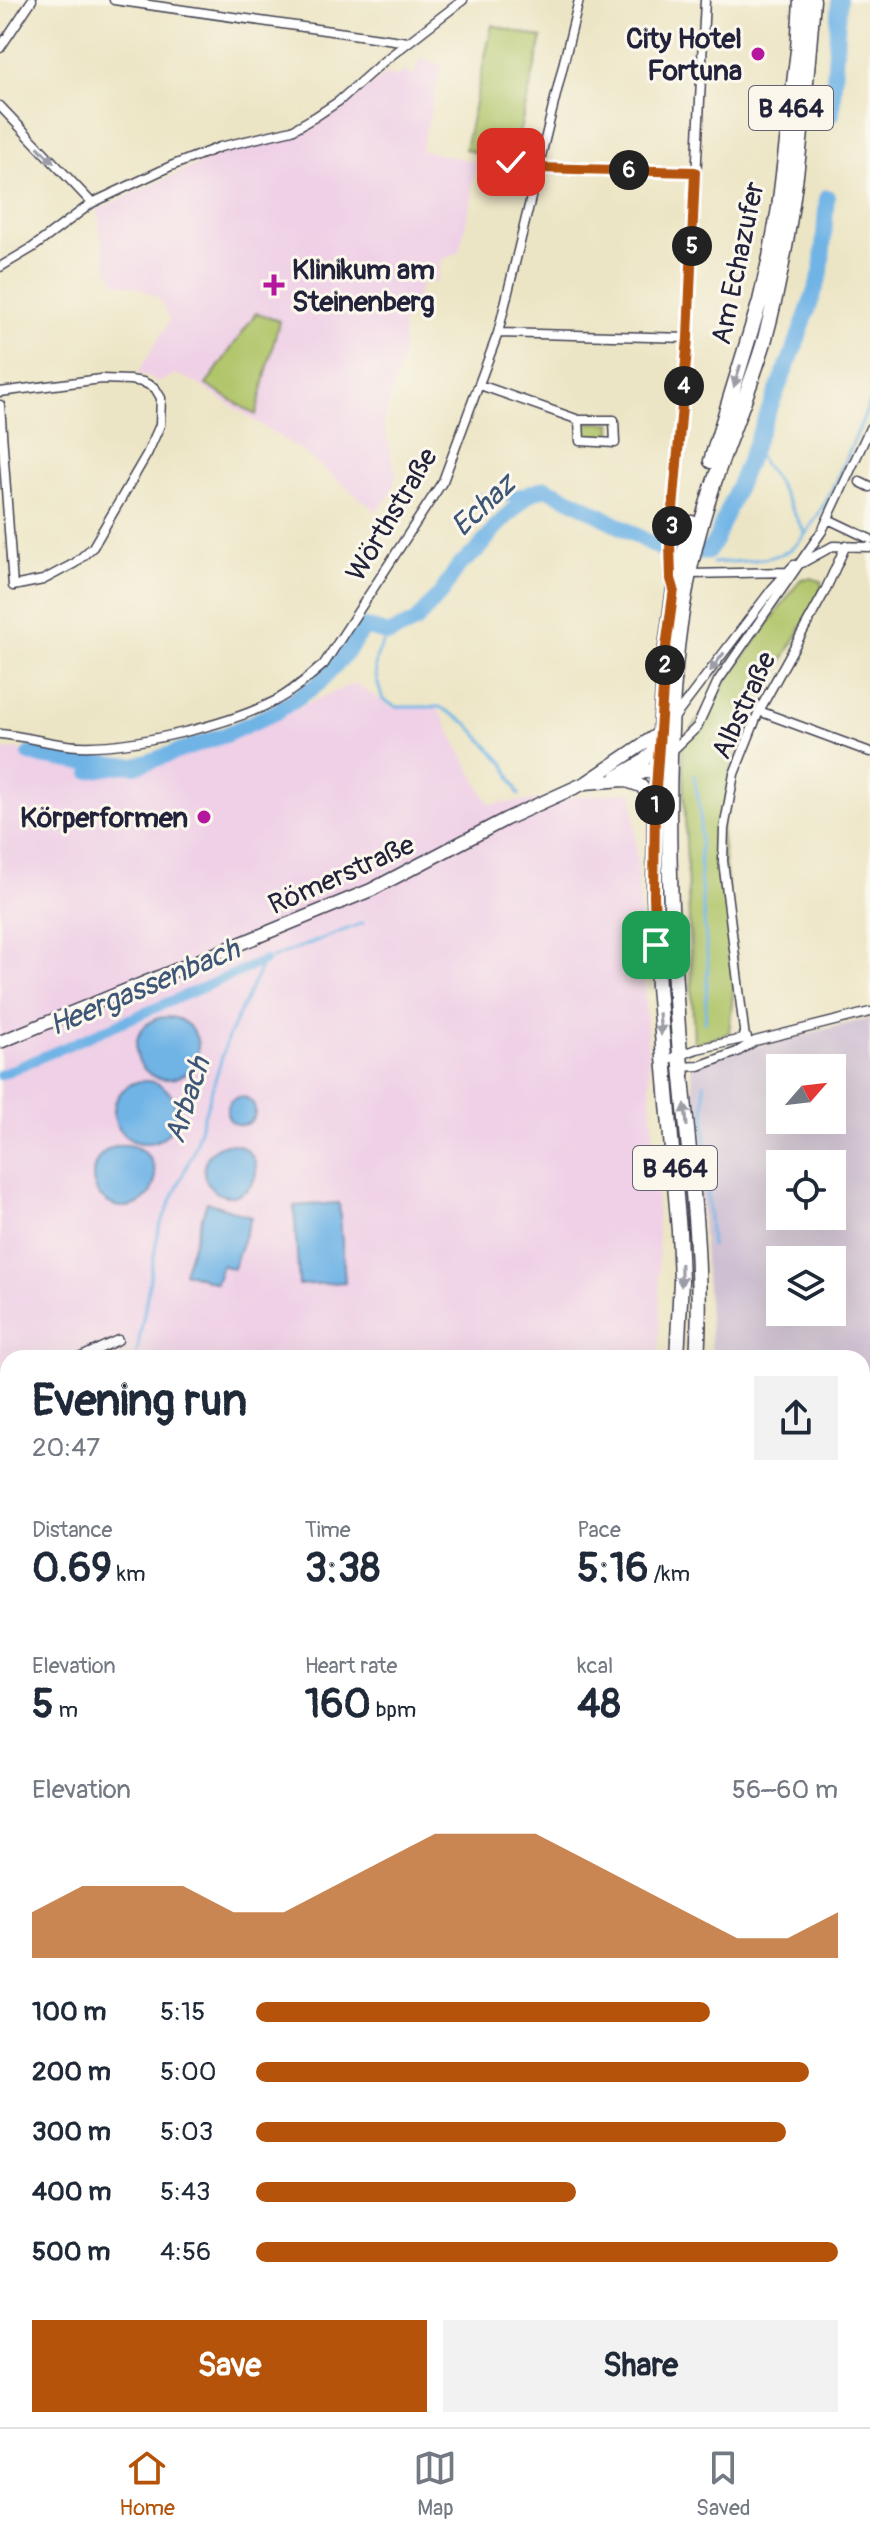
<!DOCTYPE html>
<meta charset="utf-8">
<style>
body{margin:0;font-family:Pangolin,sans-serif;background:#f2f2f3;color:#1f2937;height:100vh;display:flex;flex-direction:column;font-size:30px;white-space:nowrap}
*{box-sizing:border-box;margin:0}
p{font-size:26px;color:#747a83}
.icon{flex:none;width:44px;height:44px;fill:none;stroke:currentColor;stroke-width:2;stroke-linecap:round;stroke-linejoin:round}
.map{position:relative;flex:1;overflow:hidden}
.details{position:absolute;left:0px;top:1350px;width:870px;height:1078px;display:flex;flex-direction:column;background:#fff;border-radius:24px 24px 0 0;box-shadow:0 8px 32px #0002}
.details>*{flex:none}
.needle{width:52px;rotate:62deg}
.buttons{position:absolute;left:766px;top:1054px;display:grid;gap:16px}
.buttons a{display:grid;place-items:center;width:80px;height:80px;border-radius:0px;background:#fff;box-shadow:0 8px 32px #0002;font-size:40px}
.pin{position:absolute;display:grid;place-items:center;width:68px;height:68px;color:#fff;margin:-34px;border-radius:16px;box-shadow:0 4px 12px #0006}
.km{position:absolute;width:40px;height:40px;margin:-20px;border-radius:50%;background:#222;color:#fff;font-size:22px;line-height:40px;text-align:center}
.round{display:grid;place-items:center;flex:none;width:84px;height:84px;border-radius:0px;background:#f2f2f3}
.head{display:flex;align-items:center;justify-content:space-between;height:136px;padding:0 32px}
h1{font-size:44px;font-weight:700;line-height:60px}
.figures{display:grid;grid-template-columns:repeat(3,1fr);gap:12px;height:136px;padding:8px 32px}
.figures div{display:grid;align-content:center}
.figures b{font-size:40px;font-weight:700}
.figures small{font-size:22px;font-weight:400}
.figures p{font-size:22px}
.chart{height:224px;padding:16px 32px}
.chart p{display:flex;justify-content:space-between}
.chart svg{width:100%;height:144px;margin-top:8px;fill:#b45309;opacity:.7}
.action{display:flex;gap:16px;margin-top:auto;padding:16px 32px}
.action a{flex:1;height:92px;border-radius:0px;background:#b45309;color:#fff;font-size:32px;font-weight:700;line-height:92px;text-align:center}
.action a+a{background:#f2f2f3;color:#1f2937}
ul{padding:0 32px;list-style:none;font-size:26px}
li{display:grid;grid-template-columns:128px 96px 1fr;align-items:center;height:60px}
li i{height:20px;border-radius:10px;background:#b45309}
.tab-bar{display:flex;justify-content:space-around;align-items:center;height:112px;border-top:2px solid #e0e1e3;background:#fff;font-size:22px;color:#747a83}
.tab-bar a{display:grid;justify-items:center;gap:4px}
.tab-bar .current{color:#b45309}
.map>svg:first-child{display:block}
.built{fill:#efd0e6}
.industrial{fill:#cdbed2;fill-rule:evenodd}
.green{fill:#b0c569;stroke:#697452;stroke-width:2}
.water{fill:#70b4e6;stroke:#496b90;stroke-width:2}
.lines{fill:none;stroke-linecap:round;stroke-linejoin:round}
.stream{stroke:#70b4e6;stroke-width:3}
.canal{stroke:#70b4e6;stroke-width:10}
.river{stroke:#70b4e6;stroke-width:16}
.street-casing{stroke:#403f50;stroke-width:11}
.secondary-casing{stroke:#403f50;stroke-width:15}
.primary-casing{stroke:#403f50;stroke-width:17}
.street{stroke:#fff;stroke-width:8}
.secondary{stroke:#fff;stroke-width:12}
.primary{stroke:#fff;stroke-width:14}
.oneway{fill:#9c9ca7}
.route-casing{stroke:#fff;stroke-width:16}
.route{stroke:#b45309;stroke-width:10}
.poi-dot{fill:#b5179e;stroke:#fbf7ec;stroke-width:3}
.labels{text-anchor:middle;stroke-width:6;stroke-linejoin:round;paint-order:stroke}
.shield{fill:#fbf7ec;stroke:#636270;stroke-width:2}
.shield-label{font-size:26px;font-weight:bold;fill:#22223b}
.poi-label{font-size:28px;font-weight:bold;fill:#22223b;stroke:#fbf7ec;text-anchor:end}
.street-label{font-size:28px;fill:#22223b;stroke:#fbf7ec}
.water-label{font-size:30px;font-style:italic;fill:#3d5577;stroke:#fbf7ec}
</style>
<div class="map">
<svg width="870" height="2427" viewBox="0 0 870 2427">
<rect width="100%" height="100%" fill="#fbf7ec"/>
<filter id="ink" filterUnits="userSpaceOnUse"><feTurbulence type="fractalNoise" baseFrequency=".0125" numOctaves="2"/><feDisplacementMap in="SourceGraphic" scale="16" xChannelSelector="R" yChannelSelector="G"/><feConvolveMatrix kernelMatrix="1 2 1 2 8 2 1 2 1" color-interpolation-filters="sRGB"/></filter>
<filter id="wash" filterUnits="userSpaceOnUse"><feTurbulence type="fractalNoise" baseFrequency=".006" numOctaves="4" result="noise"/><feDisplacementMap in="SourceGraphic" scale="32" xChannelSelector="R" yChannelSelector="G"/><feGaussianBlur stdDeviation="1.8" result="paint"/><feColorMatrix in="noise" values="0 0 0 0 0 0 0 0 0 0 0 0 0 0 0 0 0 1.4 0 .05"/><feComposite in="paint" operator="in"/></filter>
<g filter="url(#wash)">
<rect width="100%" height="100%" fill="#ece5c5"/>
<path class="built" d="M 419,59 L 442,65 L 421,150 L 477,162 L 471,190 L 473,194 L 459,252 L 442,260 L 436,283 L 423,280 L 416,299 L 403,309 L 403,355 L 383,424 L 396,474 L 390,496 L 376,511 L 299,449 L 191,380 L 175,374 L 158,383 L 151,377 L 137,374 L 170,320 L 159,298 L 141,289 L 116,282 L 106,264 L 97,210 L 221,154 L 311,130 L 386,74 L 398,76 L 403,72 L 415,75 Z
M 355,683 L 392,708 L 437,707 L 489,804 L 633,792 L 657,1201 L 660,1313 L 658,1358 L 8,1358 L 8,1632 L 0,1634 L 0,750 L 17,749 L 82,769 L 184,755 Z
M 631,2420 L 676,2420 L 688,2427 L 602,2427 Z"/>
<path class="industrial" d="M 870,1018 L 870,1523 L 862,1530 L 862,1358 L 712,1358 L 691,1063 ZM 780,1068 L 832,1068 L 832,1120 L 780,1120 ZM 780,1164 L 832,1164 L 832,1216 L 780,1216 ZM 780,1260 L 832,1260 L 832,1312 L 780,1312 Z"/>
<path class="green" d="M 492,25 L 542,38 L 513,159 L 492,158 L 465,149 Z
M 256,313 L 279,321 L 256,415 L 206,385 Z
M 583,423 L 611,423 L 611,439 L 583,438 Z
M 810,578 L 821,581 L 822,591 L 755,709 L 730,774 L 721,830 L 736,963 L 729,1033 L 694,1044 L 682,742 L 801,579 Z
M 870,1723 L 870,2067 L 862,2042 L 862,1726 Z
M 870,2077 L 870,2427 L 758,2427 L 758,2420 L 862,2420 L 862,2078 Z
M 0,2235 L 8,2236 L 8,2268 L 0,2266 Z
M 0,2283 L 8,2285 L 8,2420 L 62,2420 L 64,2427 L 0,2427 Z
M 254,2420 L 631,2420 L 602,2427 L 257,2427 Z
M 664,2420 L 700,2420 L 702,2427 L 665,2427 Z
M 718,2420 L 753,2420 L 754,2427 L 719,2427 Z"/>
<path class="water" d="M136 1048a31 31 0 1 1 62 0a31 31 0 1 1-62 0Z
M114 1112a31 31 0 1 1 62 0a31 31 0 1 1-62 0Z
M227 1111a14 14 0 1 1 28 0a14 14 0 1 1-28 0Z
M204 1170a26 26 0 1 1 52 0a26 26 0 1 1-52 0Z
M93 1176a31 31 0 1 1 62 0a31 31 0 1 1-62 0Z
M 207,1202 L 251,1217 L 233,1269 L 222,1265 L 216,1283 L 184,1272 Z
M 339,1203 L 345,1282 L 299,1285 L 294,1206 Z"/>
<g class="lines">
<path class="stream" d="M 752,447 L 777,482 L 805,533
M 713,563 C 736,561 764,562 786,552 C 816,539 856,435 870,403
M 389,634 C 370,661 373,669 383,700 L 397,707 L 440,707 L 467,723 L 505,765 L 519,795
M 694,775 L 700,812 L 700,873 L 708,965 L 705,1023
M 704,1083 L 706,1168 L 711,1246
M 136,1358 L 159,1228 L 193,1152 L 228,1037 L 264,961 L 363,923
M 862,1555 L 870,1557
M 340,2420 L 343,2427"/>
<path class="canal" d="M 482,498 L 500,498 L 545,488
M 88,774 L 136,766
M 0,1075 L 264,961"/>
<path class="river" d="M 832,114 L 839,0
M 30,754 L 78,762 L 136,766 L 225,735 L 276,712 L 318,684 L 344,656 L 365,627 L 389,634 L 415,622 L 442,592 L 459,565 L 477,551 L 495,528 L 529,494 L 545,488 L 574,501 L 661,549 L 708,552 L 716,539 L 795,347 L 821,273 L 827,197"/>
</g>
</g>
<g filter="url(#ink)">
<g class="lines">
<defs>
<path id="street" d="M 114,0 L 408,42
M 0,48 L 32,0
M 0,106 L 92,203
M 489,162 L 538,163
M 537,168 L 695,172
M 0,267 L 32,248 L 92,203 L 171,166 L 220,147 L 292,130 L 315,117 L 339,101 L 384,61 L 463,0
M 498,333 L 688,338
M 480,385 L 579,420 L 614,420 L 615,443 L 580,441 L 579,420
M 0,392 L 101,379 L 130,380 L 143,382 L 155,388 L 161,398 L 160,425 L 147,454 L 93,547 L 75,563 L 43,580 L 13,586 L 0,405
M 860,482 L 870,487
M 828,519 L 870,539
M 802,563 L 833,546 L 870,547
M 690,574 L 788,572
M 673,586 L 670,543 L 688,338 L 705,0
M 759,711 L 870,752
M 674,718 L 772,589 L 794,565
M 0,734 C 26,736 53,745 79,746 C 132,748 228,725 275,701 C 293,691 308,678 324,664 L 443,481 L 498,333 L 579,0
M 672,751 L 697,727 L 718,681 L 822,531 L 870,428
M 745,1038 L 723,861 L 724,829 L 734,774 L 759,711 L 824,593 L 846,545
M 664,1061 L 697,1049 L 747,1038
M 680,1067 L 699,1066 L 737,1052 L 755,1041 L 870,1012
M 79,1358 L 118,1340
M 0,1385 L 8,1403
M 0,1511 L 8,1509
M 862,1528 L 870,1530
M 862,1718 L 870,1715
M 0,1736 L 8,1763
M 0,1895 L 8,1893
M 862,2046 L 870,2072
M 0,2081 L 8,2078"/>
<path id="secondary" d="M 616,777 L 642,762 L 662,743
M 624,780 L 641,786 L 655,802
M 587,782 L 661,732
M 0,1042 L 371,890 L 506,819 L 585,783 L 624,780 L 658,767
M 0,1652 L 8,1649"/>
<path id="primary" d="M 711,461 L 760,301 L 770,257 L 779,208 L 798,50 L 801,0
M 677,1358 L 681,1281 L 679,1231 L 658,987 L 654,896 L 655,802 L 666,647 L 674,589 L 692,523
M 697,1358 C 704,1257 688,1154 680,1054 C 670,926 664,796 675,668 C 681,597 698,525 722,459 C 736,420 752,382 764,342 C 794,233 804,112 813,0
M 862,1615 L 870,1613
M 862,1634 L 870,1631
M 862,1664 L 870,1660
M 0,2272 L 8,2273
M 705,2420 L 707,2427"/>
</defs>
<use href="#street" class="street-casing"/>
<use href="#secondary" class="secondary-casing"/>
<use href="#primary" class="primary-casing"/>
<use href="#street" class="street"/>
<use href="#secondary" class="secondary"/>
<use href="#primary" class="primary"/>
</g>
<defs><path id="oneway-solid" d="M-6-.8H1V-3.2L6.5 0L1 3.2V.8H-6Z" transform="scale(2)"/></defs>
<g class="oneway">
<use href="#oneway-solid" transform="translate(46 155) rotate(46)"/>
<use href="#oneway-solid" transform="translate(737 376) rotate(107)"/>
<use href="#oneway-solid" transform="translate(717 662) rotate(127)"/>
<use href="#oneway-solid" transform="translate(660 1024) rotate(85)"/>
<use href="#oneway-solid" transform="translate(686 1115) rotate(-95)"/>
<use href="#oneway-solid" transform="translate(681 1275) rotate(89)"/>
</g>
</g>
<g class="lines" filter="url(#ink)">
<defs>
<path id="route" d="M 511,162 L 538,163 L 537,168 L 695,172 L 688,338 L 670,543 L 671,579 L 674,589 L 666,647 L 655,802 L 654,896 L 656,945"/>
</defs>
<use href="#route" class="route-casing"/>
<use href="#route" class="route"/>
</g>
<g class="poi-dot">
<circle cx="758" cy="54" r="8"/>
<path d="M270 273h8v8h8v8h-8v8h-8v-8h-8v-8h8z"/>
<circle cx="204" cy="817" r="8"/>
</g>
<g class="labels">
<g class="shield">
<rect x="749" y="86" width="84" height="44" rx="6"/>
<rect x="633" y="1146" width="84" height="44" rx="6"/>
</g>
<g class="shield-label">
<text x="791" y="117">B 464</text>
<text x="675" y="1177">B 464</text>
</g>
<g class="poi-label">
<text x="742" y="48">City Hotel<tspan x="742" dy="32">Fortuna</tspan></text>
<text x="292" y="279" text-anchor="start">Klinikum am<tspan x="292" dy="32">Steinenberg</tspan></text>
<text x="188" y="827">Körperformen</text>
</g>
<g class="street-label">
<text transform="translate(737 263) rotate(-78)" y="10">Am Echazufer</text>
<text transform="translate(391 514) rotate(-59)" y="10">Wörthstraße</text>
<text transform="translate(743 705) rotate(-65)" y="10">Albstraße</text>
<text transform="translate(341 874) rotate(-24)" y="10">Römerstraße</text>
</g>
<g class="water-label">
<text transform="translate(483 505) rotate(-43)" y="10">Echaz</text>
<text transform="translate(144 987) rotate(-23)" y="10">Heergassenbach</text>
<text transform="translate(187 1100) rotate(-72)" y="10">Arbach</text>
</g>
</g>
</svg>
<div class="buttons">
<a><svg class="needle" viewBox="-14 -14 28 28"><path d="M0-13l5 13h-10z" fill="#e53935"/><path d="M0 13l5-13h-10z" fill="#747a83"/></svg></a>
<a><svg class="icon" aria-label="locate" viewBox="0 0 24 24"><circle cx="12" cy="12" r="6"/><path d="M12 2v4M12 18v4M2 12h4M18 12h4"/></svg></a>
<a><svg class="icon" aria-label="layers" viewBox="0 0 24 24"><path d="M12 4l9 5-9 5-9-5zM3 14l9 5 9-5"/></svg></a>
</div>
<div class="pin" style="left:656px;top:945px;background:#1e9e55"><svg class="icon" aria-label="arrive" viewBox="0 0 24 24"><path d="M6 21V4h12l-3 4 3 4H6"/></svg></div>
<div class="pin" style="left:511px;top:162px;background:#d93025"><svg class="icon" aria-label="check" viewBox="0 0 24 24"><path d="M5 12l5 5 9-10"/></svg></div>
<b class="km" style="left:655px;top:805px">1</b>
<b class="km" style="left:665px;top:665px">2</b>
<b class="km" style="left:672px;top:526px">3</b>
<b class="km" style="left:684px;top:386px">4</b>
<b class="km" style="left:692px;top:246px">5</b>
<b class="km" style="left:629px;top:170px">6</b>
<section class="details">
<div class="head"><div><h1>Evening run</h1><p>20:47</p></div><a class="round"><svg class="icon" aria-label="share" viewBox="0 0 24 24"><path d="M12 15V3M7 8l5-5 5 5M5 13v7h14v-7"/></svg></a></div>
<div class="figures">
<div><p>Distance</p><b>0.69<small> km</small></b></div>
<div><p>Time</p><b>3:38</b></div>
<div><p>Pace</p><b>5:16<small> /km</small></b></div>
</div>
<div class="figures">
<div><p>Elevation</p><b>5<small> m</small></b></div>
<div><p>Heart rate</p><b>160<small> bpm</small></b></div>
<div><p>kcal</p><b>48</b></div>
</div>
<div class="chart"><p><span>Elevation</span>56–60 m</p>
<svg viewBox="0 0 160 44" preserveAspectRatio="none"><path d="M0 44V30L10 22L20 22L30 22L40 30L50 30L60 22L70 14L80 6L90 6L100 6L110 14L120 22L130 30L140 38L150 38L160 30V44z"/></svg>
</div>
<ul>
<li><b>100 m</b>5:15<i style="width:78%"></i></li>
<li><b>200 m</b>5:00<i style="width:95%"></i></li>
<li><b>300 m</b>5:03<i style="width:91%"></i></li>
<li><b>400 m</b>5:43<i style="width:55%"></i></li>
<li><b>500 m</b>4:56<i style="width:100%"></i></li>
</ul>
<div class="action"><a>Save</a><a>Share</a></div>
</section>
</div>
<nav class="tab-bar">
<a class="current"><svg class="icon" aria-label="home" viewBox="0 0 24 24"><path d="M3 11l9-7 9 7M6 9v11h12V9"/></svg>Home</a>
<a><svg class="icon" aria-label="map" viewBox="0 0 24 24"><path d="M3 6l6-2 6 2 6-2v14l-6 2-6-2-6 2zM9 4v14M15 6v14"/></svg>Map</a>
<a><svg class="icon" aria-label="saved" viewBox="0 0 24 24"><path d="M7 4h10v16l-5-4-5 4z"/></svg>Saved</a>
</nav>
